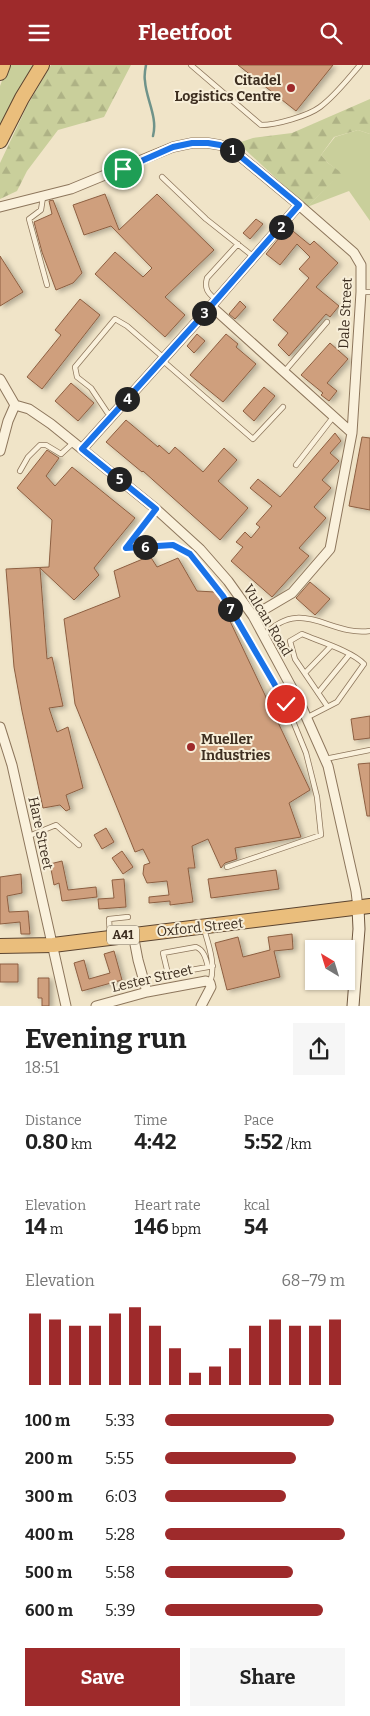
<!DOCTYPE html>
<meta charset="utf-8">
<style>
body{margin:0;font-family:Bitter,serif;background:#f6f6f6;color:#222;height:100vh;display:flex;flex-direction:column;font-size:19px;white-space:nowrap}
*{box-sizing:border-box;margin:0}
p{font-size:16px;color:#767676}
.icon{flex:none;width:28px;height:28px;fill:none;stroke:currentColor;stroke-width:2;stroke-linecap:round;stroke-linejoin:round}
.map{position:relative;height:941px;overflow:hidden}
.drawer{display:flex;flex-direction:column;background:#fff;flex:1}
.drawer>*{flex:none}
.needle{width:32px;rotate:322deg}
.controls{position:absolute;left:305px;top:875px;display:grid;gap:10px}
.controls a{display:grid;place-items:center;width:50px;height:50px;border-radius:0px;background:#fff;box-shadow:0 1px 4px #0004;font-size:25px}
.pin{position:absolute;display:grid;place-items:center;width:42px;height:42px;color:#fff;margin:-21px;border:2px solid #fff;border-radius:50%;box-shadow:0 1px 5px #0007}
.km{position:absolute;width:25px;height:25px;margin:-12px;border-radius:50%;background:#222;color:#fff;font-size:14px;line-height:25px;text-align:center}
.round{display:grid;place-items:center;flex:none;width:52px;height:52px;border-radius:0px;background:#f6f6f6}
.headline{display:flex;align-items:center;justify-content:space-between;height:85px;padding:0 25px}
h1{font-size:28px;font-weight:700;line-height:38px}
.metrics{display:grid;grid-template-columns:repeat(3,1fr);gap:8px;height:85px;padding:5px 25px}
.metrics div{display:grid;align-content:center}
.metrics b{font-size:21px;font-weight:700}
.metrics small{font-size:14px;font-weight:400}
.metrics p{font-size:14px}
.chart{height:140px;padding:10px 25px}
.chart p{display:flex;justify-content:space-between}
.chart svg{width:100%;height:90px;margin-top:5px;stroke:#9e2a2b;stroke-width:6}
.cta{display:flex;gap:10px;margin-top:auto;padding:10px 25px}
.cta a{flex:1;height:58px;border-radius:0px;background:#9e2a2b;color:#fff;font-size:20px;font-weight:700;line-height:58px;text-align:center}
.cta a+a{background:#f6f6f6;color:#222}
ul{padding:0 25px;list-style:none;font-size:16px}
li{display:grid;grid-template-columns:80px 60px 1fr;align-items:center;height:38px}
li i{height:12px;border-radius:6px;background:#9e2a2b}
header{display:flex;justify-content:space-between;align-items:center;height:65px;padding:0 25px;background:#9e2a2b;color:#fff;font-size:22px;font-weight:700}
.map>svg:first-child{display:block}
.grass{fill:#c9cf9b}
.forest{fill:url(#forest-firs)}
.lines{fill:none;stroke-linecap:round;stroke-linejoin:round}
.stream{stroke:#6f938a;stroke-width:2.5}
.building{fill:#cf9f7d;stroke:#8d5f41;filter:url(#shadow)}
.service-casing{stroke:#8d765c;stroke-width:6}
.minor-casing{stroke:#8d765c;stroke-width:11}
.secondary-casing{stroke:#6f573f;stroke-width:13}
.trunk-casing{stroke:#5b4430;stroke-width:16}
.service{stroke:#faf1dc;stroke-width:4.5}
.minor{stroke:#faf1dc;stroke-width:9}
.secondary{stroke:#faf1dc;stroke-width:11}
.trunk{stroke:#eabe7c;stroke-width:14}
.route-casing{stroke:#fff;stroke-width:10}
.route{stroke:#1a73e8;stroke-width:6}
.poi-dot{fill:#9e2a2b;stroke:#f7eed8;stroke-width:2}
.labels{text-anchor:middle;stroke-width:4;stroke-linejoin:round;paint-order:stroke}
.shield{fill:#f7eed8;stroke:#756857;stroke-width:1}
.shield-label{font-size:12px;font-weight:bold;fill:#3d2e20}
.poi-label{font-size:14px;font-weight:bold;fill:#3d2e20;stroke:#f7eed8;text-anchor:end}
.street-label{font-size:14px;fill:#3d2e20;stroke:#f7eed8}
</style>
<header><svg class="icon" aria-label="menu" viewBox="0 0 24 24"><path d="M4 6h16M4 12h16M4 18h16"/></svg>Fleetfoot<svg class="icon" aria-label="search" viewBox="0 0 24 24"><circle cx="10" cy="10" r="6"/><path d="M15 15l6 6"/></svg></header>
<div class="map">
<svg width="370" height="941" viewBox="0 0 370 941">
<defs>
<pattern id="forest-firs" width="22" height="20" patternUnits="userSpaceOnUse" patternTransform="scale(1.25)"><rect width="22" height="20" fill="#c9cf9b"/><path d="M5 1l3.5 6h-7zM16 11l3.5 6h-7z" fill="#aeb285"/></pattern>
<filter id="shadow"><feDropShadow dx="3.5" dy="2" stdDeviation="2.5" flood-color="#0004"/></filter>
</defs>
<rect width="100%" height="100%" fill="#f0e4c8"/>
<path class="grass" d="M 8,0 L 38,0 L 0,67 L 0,21 Z
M 358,65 L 370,69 L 370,156 L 349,126 L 307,142 L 341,108 L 328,98 L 321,90 L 335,72 Z"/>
<path class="forest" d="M 51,0 L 131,0 L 104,52 L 58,65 L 27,106 L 17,126 L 0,134 L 0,98 L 27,41 Z
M 370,34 L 370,69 L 358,65 L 334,72 L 321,90 L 328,98 L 342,108 L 307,142 L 238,78 L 253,73 L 292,68 Z"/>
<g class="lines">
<path class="stream" d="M 146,0 C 145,5 144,11 145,16 C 146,34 158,52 153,71"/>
</g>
<path class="building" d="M 238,0 L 333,0 L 296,46 Z
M 105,129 L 119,165 L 157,129 L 214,185 L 165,232 L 185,250 L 165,272 L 95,209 L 115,187 L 143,212 L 152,203 L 111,161 L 84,170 L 73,140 Z
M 53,135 L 82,208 L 73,218 L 56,225 L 42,187 L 34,157 L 52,149 L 49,136 Z
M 256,154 L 263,159 L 250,174 L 243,168 Z
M 288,162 L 310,180 L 314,176 L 338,198 L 316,222 L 339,241 L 330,252 L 326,249 L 289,291 L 278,280 L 288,268 L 273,255 L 309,213 L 299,204 L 310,192 L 297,179 L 280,200 L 266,189 Z
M 0,191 L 23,227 L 0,241 Z
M 80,234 L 100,250 L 42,324 L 27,312 L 61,270 L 55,265 Z
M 240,236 L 246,242 L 235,254 L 229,249 Z
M 197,269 L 205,276 L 194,288 L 187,281 Z
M 226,269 L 238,279 L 236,282 L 256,299 L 223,337 L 190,310 Z
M 330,278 L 348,294 L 327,318 L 337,326 L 329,336 L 321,330 L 323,328 L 301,310 Z
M 71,318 L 94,338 L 78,356 L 55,336 Z
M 264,322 L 275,331 L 254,356 L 243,346 Z
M 126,355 L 158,382 L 159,380 L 169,389 L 175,382 L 203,407 L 224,383 L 237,395 L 218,416 L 248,443 L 220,475 L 143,406 L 142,407 L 106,377 Z
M 335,368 L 341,376 L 330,388 L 339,396 L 322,415 L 331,423 L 314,442 L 326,453 L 299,483 L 309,491 L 272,532 L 231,496 L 243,482 L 236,477 L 245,467 L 251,473 L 260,462 L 256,459 L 272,441 L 250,423 L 258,414 L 280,432 Z
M 362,372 L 370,373 L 370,445 L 349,441 Z
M 47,385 L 59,393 L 46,411 L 55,421 L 72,402 L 135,453 L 94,503 L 99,510 L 74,535 L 40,503 L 47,594 L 52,592 L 63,641 L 49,643 L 57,667 L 68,662 L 83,723 L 66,730 L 70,744 L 66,746 L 60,740 L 43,743 L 22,646 L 14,602 L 6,504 L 49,502 L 52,455 L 17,423 Z
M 150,491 L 157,502 L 178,493 L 197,526 L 215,527 L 219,533 L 310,725 L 289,738 L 301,772 L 235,783 L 237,794 L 225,798 L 221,803 L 208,774 L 192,781 L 195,803 L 188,803 L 193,837 L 170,840 L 170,836 L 149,838 L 149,832 L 169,830 L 167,816 L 147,818 L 143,809 L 144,800 L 150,798 L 143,784 L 135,787 L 75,639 L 64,554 L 120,532 L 114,506 Z
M 310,517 L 330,534 L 315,550 L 296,533 Z
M 370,651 L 370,673 L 354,675 L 351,654 Z
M 370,698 L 370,751 L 367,751 L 358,699 Z
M 106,763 L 114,777 L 102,784 L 94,770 Z
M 122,786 L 133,802 L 123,809 L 112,793 Z
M 62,796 L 68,825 L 96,822 L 97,832 L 62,836 L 59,818 L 54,820 L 50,799 Z
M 276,805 L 279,824 L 211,833 L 208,814 Z
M 21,809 L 22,828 L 7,831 L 9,847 L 28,846 L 30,869 L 21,869 L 20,857 L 0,859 L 0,812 Z
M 124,814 L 126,842 L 99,844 L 98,834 L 114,833 L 112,815 Z
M 292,869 L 293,884 L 274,886 L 280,912 L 227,925 L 215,878 L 238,872 L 243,892 L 270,885 L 268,872 Z
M 114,886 L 122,915 L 82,926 L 74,898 L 84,895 L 89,914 L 110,908 L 104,889 Z
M 0,899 L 18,899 L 18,917 L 0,917 Z
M 38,913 L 49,913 L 49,941 L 42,941 L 42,933 L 38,933 Z"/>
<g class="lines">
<defs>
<path id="service" d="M 191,0 L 261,60 C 276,60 308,51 320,42 C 335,31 348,14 360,0
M 162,112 L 206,154 L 254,192
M 43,132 L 41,145 L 29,154 L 47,220
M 361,227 L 370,227
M 216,235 C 208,228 204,224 207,213 L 238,179
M 162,295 L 253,374 L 283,342
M 284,307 L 327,257
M 112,350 L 107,347 L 91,323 L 77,312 L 75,302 L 115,254 L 127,261 L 164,293
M 296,400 L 334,351
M 20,406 L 28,392 L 40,380 L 46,380 L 61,389 L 74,377
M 156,444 L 126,483 L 173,480 L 190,489 L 223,531 L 286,639 L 306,688 L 317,732 L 321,770 L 227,802
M 264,571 C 300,530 330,572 370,566
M 305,608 L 331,581
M 318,628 L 349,590
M 306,653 L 337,637 L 364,599 C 352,586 318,576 302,569 L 290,576 L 295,594 L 327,641
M 325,694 L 370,685
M 29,771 L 56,760 L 79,780
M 204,864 C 209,881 216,900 210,918
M 110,871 L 109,854 L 128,852
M 208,902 C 206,894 204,885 196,882 L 163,888 L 168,909 L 208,902 L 213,901"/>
<path id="minor" d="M 0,142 L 71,124 L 173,82 L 192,78 L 208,78 L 220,80 L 234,86 L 299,140
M 211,241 L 352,368
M 0,314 L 15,340 L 29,344 L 51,359 L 156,444 L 200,484 L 228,516 L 253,551 L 300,638 L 328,701 L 356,826 L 358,843
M 82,384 L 211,241 L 299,140 L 354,188 L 361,200 L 361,227 L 352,368 L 330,484 L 292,528 L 253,551
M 0,386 L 8,356 L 15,340
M 0,662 L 12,700 L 66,941
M 133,869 L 138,895 L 147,927
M 96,941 L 147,927 L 206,916 L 210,918 L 211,922 L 201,941"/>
<path id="secondary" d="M 353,941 L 359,864 L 358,843"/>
<path id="trunk" d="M 0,8 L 3,0
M 0,76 L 22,33 L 42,0
M 0,881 L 53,880 L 370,841"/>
</defs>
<use href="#service" class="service-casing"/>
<use href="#minor" class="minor-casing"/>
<use href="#secondary" class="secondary-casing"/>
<use href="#trunk" class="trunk-casing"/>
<use href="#service" class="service"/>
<use href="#minor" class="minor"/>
<use href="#secondary" class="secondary"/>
<use href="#trunk" class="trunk"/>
</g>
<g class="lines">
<defs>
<path id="route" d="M 123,104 L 173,82 L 192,78 L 208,78 L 220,80 L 234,86 L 299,140 L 211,241 L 82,384 L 156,444 L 126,483 L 173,480 L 190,489 L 223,531 L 286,639"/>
</defs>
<use href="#route" class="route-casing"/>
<use href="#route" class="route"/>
</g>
<g class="poi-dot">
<circle cx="291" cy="23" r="5"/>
<circle cx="191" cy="682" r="5"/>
</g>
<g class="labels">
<rect class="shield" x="107" y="860.5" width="32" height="19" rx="4"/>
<g class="shield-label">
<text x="123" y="874">A41</text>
</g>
<g class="poi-label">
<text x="281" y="20">Citadel<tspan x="281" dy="16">Logistics Centre</tspan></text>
<text x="201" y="679" text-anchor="start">Mueller<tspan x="201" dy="16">Industries</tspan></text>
</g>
<g class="street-label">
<text transform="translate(345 248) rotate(-87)" y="5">Dale Street</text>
<text transform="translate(268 555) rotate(59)" y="5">Vulcan Road</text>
<text transform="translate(41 768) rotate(78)" y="5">Hare Street</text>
<text transform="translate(200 862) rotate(-6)" y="5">Oxford Street</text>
<text transform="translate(152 913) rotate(-13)" y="5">Lester Street</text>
</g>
</g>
</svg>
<div class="controls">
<a><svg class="needle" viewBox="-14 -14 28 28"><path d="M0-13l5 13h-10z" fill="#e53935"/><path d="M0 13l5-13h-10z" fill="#767676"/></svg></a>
</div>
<div class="pin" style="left:123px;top:104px;background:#1e9e55"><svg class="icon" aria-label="arrive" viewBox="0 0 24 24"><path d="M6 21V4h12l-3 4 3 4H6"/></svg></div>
<div class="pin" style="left:286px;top:639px;background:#d93025"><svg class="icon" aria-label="check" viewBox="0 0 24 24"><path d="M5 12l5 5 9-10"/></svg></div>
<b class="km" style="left:232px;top:85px">1</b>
<b class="km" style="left:281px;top:162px">2</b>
<b class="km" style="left:204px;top:248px">3</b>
<b class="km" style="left:127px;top:334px">4</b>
<b class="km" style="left:119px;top:414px">5</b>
<b class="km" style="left:145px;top:482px">6</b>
<b class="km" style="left:230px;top:544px">7</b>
</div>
<section class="drawer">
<div class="headline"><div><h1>Evening run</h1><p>18:51</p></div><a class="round"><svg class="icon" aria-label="share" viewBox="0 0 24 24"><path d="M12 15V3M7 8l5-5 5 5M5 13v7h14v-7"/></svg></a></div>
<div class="metrics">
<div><p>Distance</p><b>0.80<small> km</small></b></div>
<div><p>Time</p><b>4:42</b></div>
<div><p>Pace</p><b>5:52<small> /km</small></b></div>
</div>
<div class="metrics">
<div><p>Elevation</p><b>14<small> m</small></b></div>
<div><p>Heart rate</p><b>146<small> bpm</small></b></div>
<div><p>kcal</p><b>54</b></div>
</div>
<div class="chart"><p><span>Elevation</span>68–79 m</p>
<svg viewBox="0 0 160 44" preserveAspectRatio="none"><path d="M5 44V9M15 44V12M25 44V15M35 44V15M45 44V9M55 44V6M65 44V15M75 44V26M85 44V38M95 44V35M105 44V26M115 44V15M125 44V12M135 44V15M145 44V15M155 44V12"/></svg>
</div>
<ul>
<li><b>100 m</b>5:33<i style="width:94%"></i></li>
<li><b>200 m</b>5:55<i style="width:73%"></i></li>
<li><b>300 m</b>6:03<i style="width:67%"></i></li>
<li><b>400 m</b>5:28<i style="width:100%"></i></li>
<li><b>500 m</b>5:58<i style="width:71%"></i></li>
<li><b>600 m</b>5:39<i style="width:88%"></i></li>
</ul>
<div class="cta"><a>Save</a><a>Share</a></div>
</section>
